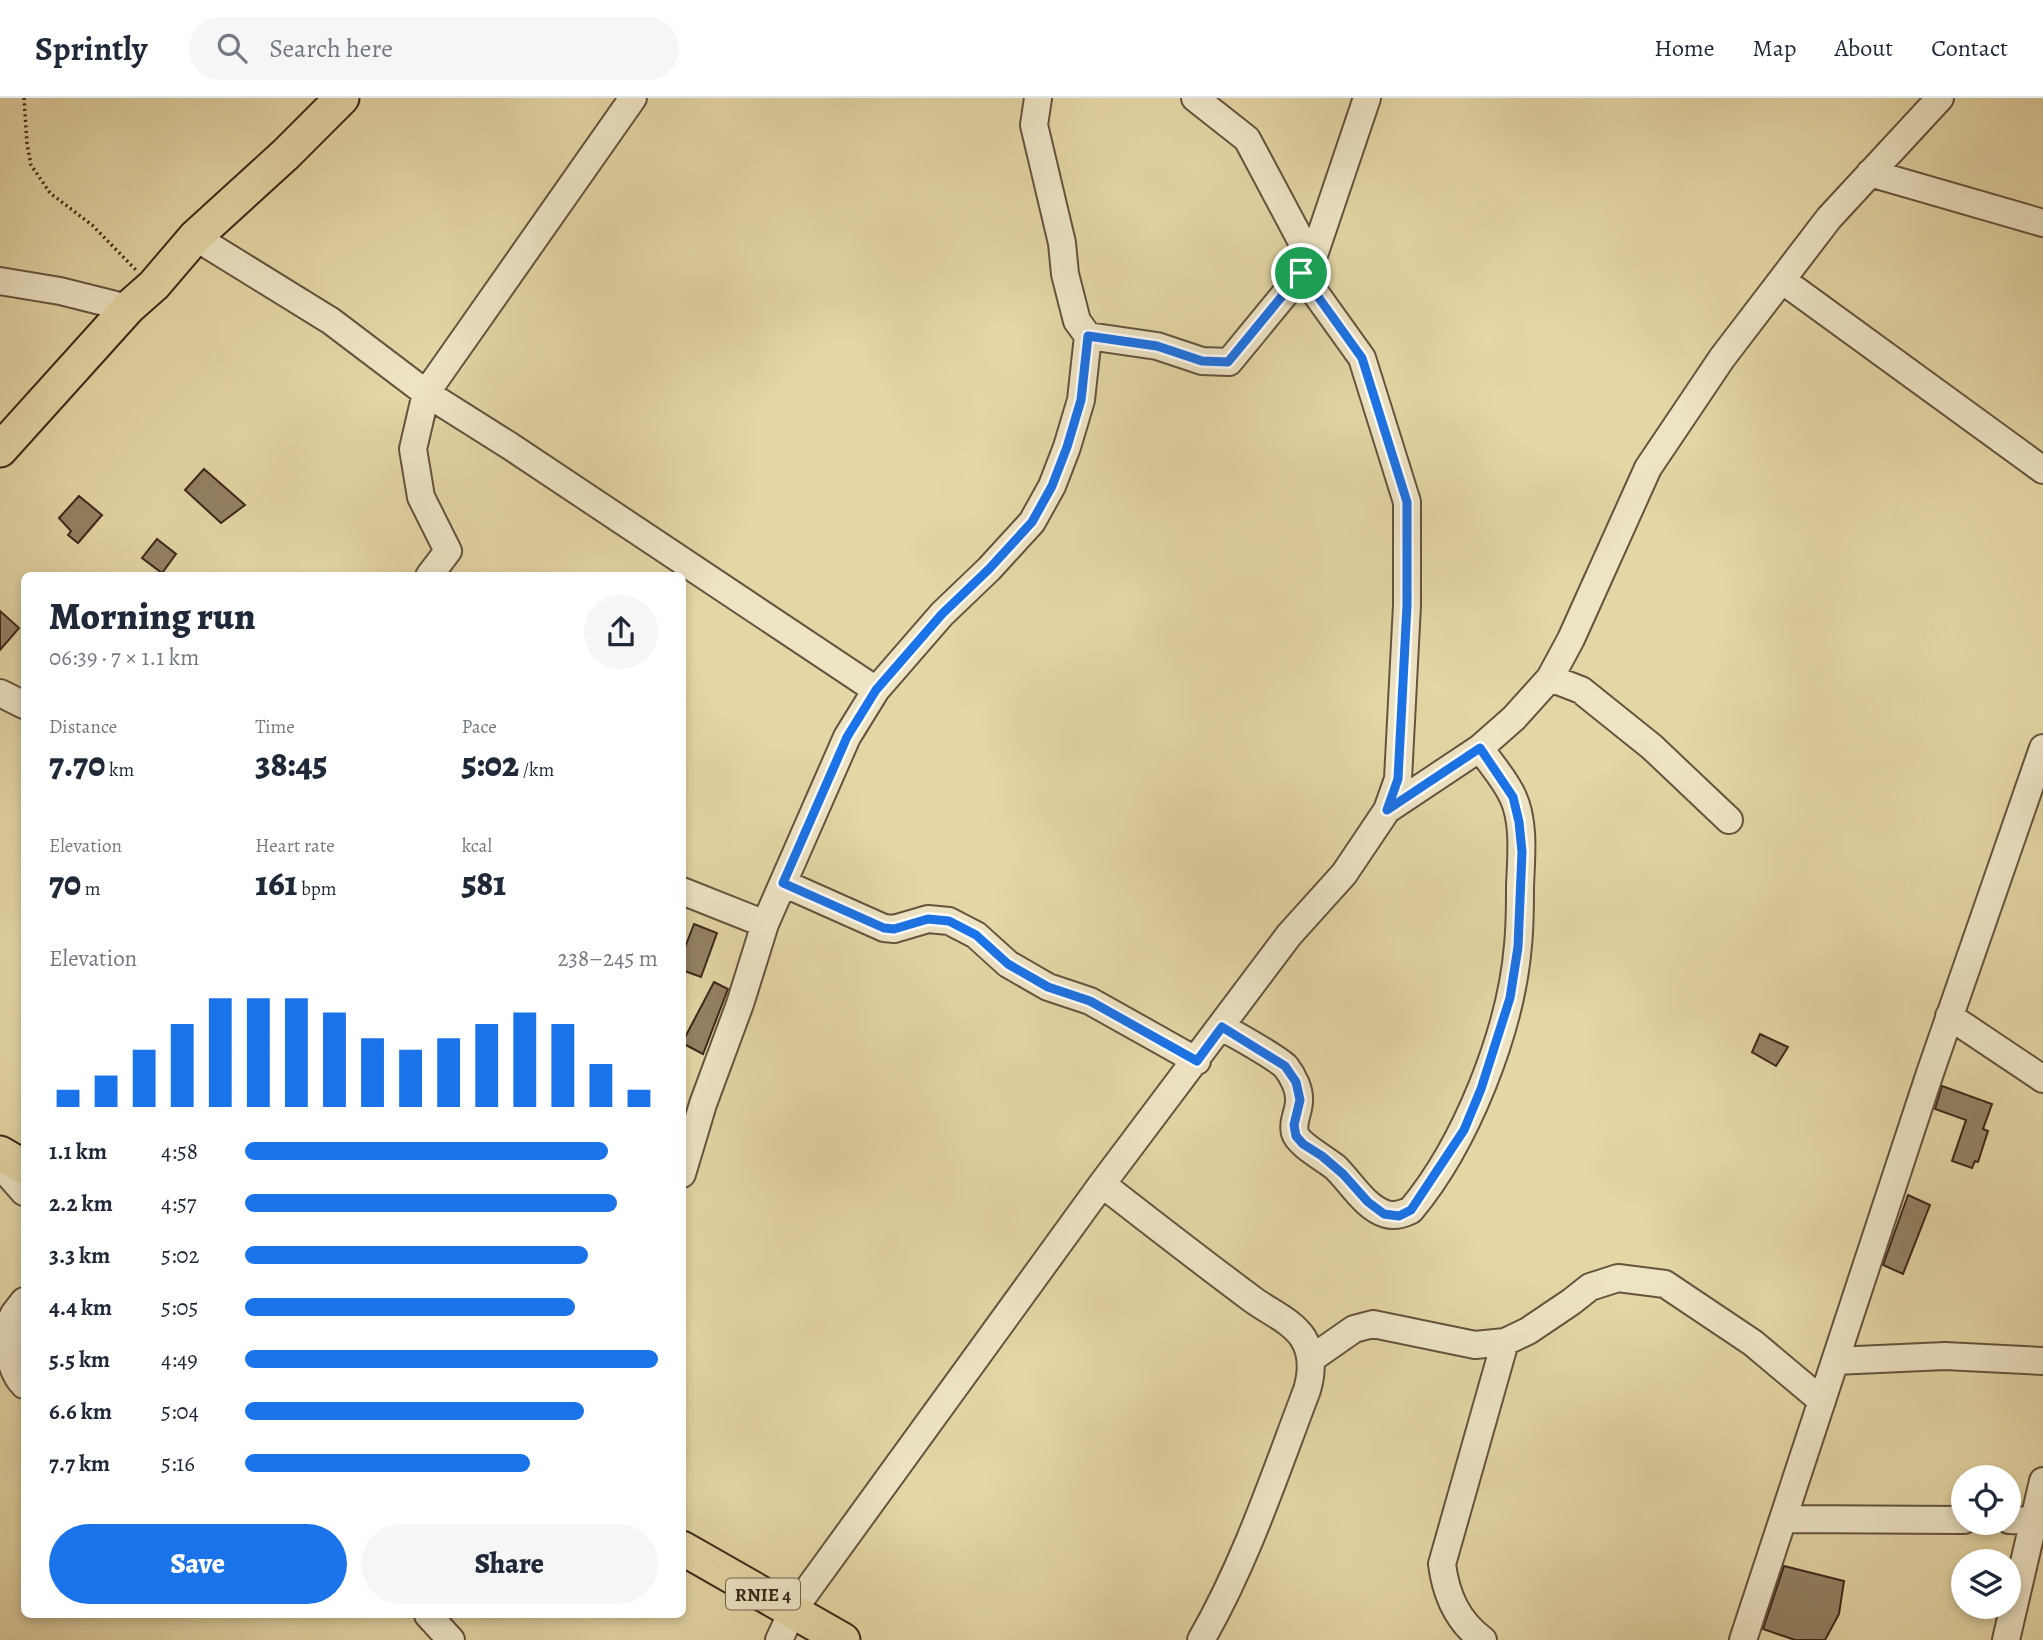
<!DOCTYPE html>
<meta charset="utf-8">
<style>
body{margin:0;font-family:Alegreya,serif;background:#f6f6f7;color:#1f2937;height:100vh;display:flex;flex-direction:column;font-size:26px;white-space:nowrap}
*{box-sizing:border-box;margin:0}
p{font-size:23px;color:#747a83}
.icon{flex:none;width:38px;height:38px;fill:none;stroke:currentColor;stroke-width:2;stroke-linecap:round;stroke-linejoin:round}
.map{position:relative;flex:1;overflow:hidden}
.side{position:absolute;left:21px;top:474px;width:665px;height:1046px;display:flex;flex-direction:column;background:#fff;border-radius:10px;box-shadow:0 4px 10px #0003}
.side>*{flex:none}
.controls{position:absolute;left:1951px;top:1367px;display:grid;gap:14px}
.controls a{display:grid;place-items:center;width:70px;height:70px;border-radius:50%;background:#fff;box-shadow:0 4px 10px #0003;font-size:35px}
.pin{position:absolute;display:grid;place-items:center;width:60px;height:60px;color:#fff;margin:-30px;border:4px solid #fff;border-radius:50%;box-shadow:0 2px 7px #0007}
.round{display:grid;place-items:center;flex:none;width:74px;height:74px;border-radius:37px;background:#f6f6f7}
.headline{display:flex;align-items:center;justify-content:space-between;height:119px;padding:0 28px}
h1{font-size:38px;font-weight:800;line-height:52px}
.figures{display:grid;grid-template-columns:repeat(3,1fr);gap:10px;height:119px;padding:7px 28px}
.figures div{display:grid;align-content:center}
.figures b{font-size:35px;font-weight:800}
.figures small{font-size:19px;font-weight:400}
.figures p{font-size:19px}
.chart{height:196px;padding:14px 28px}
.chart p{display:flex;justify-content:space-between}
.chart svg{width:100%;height:126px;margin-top:7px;stroke:#1a73e8;stroke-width:6}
.cta{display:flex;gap:14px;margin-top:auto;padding:14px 28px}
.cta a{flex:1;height:80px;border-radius:42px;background:#1a73e8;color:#fff;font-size:28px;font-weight:800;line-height:80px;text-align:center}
.cta a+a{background:#f6f6f7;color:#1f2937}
ul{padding:0 28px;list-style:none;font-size:23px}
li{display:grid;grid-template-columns:112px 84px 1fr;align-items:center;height:52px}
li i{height:18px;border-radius:9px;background:#1a73e8}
header{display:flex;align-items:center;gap:42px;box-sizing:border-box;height:98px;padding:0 35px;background:#fff;border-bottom:2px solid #e0e1e3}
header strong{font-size:33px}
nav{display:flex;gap:38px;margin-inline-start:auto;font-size:24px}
.search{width:490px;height:63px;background:#f6f6f7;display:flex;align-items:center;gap:18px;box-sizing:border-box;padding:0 24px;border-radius:38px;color:#747a83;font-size:26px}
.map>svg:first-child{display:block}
.building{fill:#938263;stroke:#3c271b;stroke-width:2}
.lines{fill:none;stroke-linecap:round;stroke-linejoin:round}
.minor-casing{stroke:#66533e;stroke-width:30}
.major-casing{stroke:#3c271b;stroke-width:37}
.path{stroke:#3c271b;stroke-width:3.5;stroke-dasharray:2 3.5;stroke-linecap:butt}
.minor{stroke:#ede4c4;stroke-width:26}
.major{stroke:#e4d6a5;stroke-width:33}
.route-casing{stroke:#fff;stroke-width:14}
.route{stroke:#1a73e8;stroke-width:9}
.labels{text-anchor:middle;stroke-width:6;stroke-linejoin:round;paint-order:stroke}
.shield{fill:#ede4c4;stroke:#71604e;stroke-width:2}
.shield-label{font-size:19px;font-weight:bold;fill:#3c271b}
</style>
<header>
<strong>Sprintly</strong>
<div class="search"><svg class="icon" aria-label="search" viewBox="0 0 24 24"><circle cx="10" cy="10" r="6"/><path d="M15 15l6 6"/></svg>Search here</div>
<nav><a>Home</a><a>Map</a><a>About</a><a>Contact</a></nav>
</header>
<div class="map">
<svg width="2043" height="1542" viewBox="0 0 2043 1542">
<rect width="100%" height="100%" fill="#e4d6a5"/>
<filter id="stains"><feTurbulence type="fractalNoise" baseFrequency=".00286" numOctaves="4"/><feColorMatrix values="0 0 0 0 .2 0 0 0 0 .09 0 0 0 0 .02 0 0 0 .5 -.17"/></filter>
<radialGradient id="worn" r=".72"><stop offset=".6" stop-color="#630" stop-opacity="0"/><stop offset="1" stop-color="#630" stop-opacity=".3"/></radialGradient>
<path class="building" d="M 204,371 L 245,407 L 221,425 L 185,392 Z
M 79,398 L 102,417 L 78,445 L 68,437 L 71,433 L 59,420 Z
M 157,441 L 176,456 L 162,475 L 142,460 Z
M 0,513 L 19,530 L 0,552 Z
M 694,826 L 717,835 L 701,879 L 682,872 L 682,857 Z
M 714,884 L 728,891 L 703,956 L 682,945 Z
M 1760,936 L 1788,949 L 1776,968 L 1752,954 Z
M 1942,988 L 1992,1006 L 1983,1031 L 1988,1033 L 1978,1064 L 1975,1063 L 1972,1070 L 1952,1063 L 1966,1022 L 1935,1011 Z
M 1908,1097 L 1930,1107 L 1903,1176 L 1883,1167 Z
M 1784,1468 L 1844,1483 L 1839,1516 L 1825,1542 L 1795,1542 L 1763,1531 Z"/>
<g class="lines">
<defs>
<path id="minor" d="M 1195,0 L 1247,41 L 1312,163
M 1870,75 L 2043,125
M 195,139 L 331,223 L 426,295 L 510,348 L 876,592 L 847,639 L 765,826 L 740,906 L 703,1006 L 682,1076
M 1782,182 L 2043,372
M 0,183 L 60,193 L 128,210
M 1088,238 L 1157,248 L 1202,263 L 1229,264 L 1312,163 L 1367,0
M 429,478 L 448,453 L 421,399 L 413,351 L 426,295 L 633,0
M 1550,580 L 1581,592 L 1652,649 L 1729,722
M 876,592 L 942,516 L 989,471 L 1032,424 L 1052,388 L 1067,349 L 1081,302 L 1088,238 L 1077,223 L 1065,176 L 1062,145 L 1034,27 L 1038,0
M 0,595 L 24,607
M 1387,712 L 1480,650 L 1514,620 L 1550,580 L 1571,541 L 1648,370 L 1722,260 L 1829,120 L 1940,0
M 783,785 L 884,830 L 894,831 L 928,821 L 949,823 L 976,837 L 1008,866 L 1048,889 L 1090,903 L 1197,963
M 682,793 L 765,826
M 1949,918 L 2043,981
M 1222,929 C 1237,938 1275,958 1286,969 C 1293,978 1300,992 1299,1003 C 1299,1014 1292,1024 1295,1035 C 1298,1046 1325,1061 1335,1069 C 1350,1083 1365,1110 1386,1116 C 1395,1119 1403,1116 1411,1112 C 1466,1046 1511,933 1518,847 C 1520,828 1520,808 1520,789 C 1521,760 1525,725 1513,699 C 1505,681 1490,665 1480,650
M 0,1067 L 24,1094
M 1102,1086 C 1152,1125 1201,1163 1252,1201 C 1268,1213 1292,1223 1303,1240 C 1313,1256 1312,1275 1307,1292 C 1275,1376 1246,1464 1201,1542
M 24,1203 C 21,1207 17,1212 14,1216 C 3,1236 9,1272 24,1287
M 1311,1261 L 1354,1231 L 1373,1226 L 1475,1247 L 1505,1244 L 1528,1233 L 1571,1204 L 1590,1189 L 1618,1180 L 1665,1186 L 1753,1245 L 1822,1303
M 1835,1263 L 1945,1258 L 2043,1263
M 1783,1421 L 1964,1422
M 2009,1422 L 2036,1423
M 428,1517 L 451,1542
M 779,1542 L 793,1512 L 1102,1086 L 1289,837 L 1344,776 L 1387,712 L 1398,681 L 1407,507 L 1407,404 L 1362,260 L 1301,175
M 1483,1542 C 1457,1523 1446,1497 1442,1466 L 1505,1244
M 1743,1542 L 1930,975 L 2043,650
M 2006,1542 L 2043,1383"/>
<path id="major" d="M 0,352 L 128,210 L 154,187 L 195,139 L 286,56 L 342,0
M 0,1055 L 24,1069
M 682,1450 L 843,1542"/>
</defs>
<use href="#minor" class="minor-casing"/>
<use href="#major" class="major-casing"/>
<path class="path" d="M 24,0 L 27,46 L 31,67 L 50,95 L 92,127 L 136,172"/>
<use href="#minor" class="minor"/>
<use href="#major" class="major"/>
</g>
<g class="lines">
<defs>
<path id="route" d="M 1301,175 L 1362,260 L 1407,404 L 1407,507 L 1398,681 L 1387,712 L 1480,650 L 1513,699 L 1519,724 L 1522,754 L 1518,849 L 1510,900 L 1481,991 L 1464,1032 L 1411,1112 L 1399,1118 L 1384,1116 L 1368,1104 L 1343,1076 L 1322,1058 L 1303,1046 L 1296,1038 L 1294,1027 L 1300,1002 L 1296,984 L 1285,968 L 1222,929 L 1197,963 L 1090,903 L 1048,889 L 1008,866 L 976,837 L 949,823 L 928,821 L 894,831 L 884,830 L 783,785 L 847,639 L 876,592 L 942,516 L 989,471 L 1032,424 L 1052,388 L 1067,349 L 1081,302 L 1088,238 L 1157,248 L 1202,263 L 1228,264 Z"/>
</defs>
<use href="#route" class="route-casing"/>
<use href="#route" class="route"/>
</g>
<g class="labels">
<rect class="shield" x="726" y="1480.5" width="74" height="31" rx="5"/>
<g class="shield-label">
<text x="763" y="1503">RNIE 4</text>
</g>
</g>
<rect width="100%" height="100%" filter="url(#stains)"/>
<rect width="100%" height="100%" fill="url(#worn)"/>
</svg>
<div class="controls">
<a><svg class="icon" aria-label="locate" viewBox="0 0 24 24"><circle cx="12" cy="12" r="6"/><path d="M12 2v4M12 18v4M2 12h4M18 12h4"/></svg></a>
<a><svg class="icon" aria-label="layers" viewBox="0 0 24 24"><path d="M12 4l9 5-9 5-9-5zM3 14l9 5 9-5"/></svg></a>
</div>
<div class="pin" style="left:1301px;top:175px;background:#1e9e55"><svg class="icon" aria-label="arrive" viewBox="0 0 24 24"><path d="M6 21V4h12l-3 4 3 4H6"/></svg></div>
<section class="side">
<div class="headline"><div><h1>Morning run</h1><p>06:39 · 7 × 1.1 km</p></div><a class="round"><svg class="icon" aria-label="share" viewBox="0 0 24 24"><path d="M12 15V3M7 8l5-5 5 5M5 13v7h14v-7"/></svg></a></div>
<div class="figures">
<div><p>Distance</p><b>7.70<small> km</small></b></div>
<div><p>Time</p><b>38:45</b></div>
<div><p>Pace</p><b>5:02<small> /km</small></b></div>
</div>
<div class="figures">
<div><p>Elevation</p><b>70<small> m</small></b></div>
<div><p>Heart rate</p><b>161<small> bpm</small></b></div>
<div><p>kcal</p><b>581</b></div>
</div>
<div class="chart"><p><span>Elevation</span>238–245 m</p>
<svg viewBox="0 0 160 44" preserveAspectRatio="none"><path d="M5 44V38M15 44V33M25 44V24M35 44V15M45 44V6M55 44V6M65 44V6M75 44V11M85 44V20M95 44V24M105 44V20M115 44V15M125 44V11M135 44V15M145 44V29M155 44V38"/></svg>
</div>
<ul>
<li><b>1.1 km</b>4:58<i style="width:88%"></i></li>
<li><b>2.2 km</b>4:57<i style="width:90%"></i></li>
<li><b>3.3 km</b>5:02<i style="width:83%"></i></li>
<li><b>4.4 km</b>5:05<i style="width:80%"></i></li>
<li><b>5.5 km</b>4:49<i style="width:100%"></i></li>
<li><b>6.6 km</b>5:04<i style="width:82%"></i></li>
<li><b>7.7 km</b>5:16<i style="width:69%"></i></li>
</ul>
<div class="cta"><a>Save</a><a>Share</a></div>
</section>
</div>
